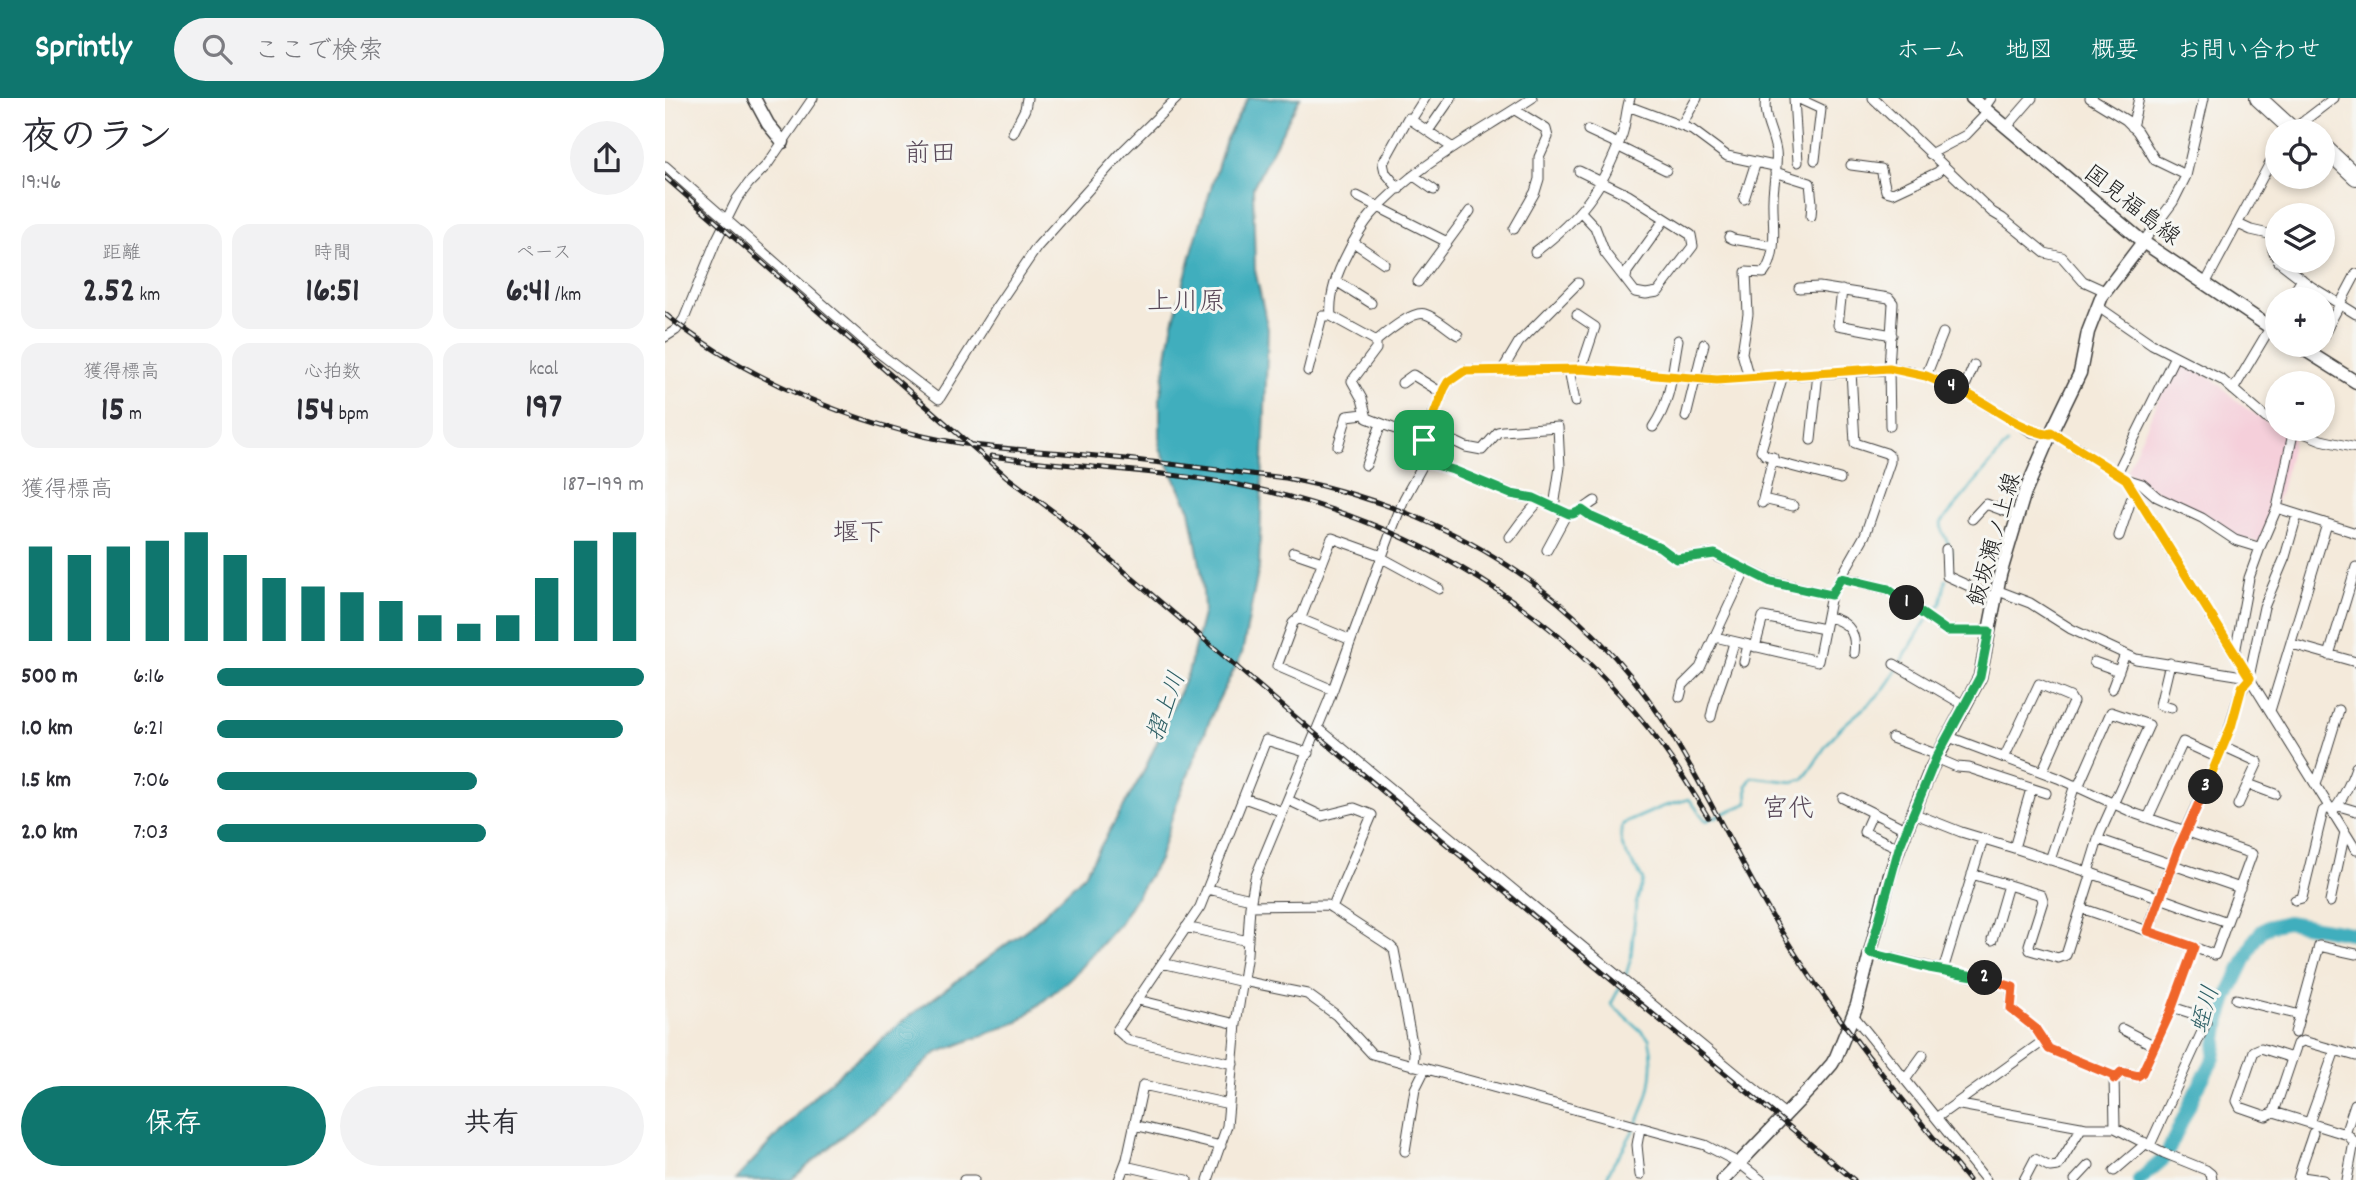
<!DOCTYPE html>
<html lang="ja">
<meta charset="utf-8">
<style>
body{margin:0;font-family:Dekko,"Klee One",sans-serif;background:#f2f2f3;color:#2b2b33;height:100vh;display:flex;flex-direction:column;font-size:26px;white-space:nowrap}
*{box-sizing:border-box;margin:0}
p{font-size:23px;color:#7c7c81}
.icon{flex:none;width:38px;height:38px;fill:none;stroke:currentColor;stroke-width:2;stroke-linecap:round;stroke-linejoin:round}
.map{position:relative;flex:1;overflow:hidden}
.details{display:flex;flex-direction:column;background:#fff;width:665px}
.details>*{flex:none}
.controls{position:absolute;left:1600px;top:21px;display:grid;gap:14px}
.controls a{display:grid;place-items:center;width:70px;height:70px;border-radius:50%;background:#fff;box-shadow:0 4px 10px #0003;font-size:35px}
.pin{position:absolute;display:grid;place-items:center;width:60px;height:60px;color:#fff;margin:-30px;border-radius:14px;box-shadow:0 4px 10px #0006}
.km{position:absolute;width:35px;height:35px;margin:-18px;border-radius:50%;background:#222;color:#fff;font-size:19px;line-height:35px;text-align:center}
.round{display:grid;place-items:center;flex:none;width:74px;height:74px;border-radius:37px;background:#f2f2f3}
.summary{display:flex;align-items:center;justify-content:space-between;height:119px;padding:0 21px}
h1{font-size:38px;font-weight:800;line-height:52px}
.metrics{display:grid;grid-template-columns:repeat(3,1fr);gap:10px;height:119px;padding:7px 21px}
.metrics div{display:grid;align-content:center;border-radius:18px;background:#f2f2f3;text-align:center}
.metrics b{font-size:35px;font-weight:800}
.metrics small{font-size:19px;font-weight:400}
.metrics p{font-size:19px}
.chart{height:196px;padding:14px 21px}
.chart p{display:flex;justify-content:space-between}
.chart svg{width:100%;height:126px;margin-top:7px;stroke:#0f766e;stroke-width:6}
.action{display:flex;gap:14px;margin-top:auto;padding:14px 21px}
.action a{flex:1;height:80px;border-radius:42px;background:#0f766e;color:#fff;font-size:28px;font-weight:800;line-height:80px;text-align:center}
.action a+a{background:#f2f2f3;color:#2b2b33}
ul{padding:0 21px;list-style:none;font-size:23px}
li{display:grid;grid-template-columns:112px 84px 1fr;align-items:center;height:52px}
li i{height:18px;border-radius:9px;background:#0f766e}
header{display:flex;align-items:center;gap:42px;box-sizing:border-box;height:98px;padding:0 35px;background:#0f766e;color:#fff}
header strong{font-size:33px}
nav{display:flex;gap:38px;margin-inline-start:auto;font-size:24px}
.search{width:490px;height:63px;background:#f2f2f3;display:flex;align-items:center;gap:18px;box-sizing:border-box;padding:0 24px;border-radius:38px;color:#7c7c81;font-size:26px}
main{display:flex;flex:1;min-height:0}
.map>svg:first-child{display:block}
.built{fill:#f5cfda}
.water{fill:#40aebd;stroke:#2e656c;stroke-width:2}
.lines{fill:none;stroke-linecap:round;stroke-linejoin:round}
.stream{stroke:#40aebd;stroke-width:2.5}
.river{stroke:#40aebd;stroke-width:14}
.street-casing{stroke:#3c3b39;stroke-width:11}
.secondary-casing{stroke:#3c3b39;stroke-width:15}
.highway-casing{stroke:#3c3b39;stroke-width:18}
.street{stroke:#fff;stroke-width:9}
.secondary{stroke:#fff;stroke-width:12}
.highway{stroke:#fff;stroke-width:16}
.rail-casing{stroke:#1c1c1c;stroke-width:5}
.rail{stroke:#f6f6f2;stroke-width:2.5;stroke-dasharray:8;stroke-linecap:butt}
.split-1-casing{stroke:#fff;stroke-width:14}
.split-2-casing{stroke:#fff;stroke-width:14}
.split-3-casing{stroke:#fff;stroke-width:14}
.split-4-casing{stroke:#fff;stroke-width:14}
.split-5-casing{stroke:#fff;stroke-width:14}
.split-1{stroke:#22a559;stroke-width:9}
.split-2{stroke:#22a559;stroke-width:9}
.split-3{stroke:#f0652b;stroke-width:9}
.split-4{stroke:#f5b400;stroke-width:9}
.split-5{stroke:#f5b400;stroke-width:9}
.labels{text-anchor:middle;stroke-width:6;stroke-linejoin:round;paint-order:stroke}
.street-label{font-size:23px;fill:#1c1c1c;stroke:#f6f6f2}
.water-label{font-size:24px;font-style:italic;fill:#2c5e64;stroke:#f6f6f2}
.quarter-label{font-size:26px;fill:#574757;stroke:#f6f6f2}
</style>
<header>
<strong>Sprintly</strong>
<div class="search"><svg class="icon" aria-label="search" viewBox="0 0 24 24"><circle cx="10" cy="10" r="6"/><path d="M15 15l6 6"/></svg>ここで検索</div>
<nav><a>ホーム</a><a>地図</a><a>概要</a><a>お問い合わせ</a></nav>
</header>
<main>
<section class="details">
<div class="summary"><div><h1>夜のラン</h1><p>19:46</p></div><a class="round"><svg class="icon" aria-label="share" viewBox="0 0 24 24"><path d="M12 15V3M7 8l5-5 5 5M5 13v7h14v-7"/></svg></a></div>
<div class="metrics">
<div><p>距離</p><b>2.52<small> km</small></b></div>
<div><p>時間</p><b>16:51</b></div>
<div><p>ペース</p><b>6:41<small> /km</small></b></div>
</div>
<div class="metrics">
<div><p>獲得標高</p><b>15<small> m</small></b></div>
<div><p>心拍数</p><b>154<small> bpm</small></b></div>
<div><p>kcal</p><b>197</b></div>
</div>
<div class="chart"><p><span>獲得標高</span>187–199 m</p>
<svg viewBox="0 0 160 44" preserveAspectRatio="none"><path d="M5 44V11M15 44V14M25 44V11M35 44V9M45 44V6M55 44V14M65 44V22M75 44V25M85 44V27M95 44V30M105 44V35M115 44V38M125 44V35M135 44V22M145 44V9M155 44V6"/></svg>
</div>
<ul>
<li><b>500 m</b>6:16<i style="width:100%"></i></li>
<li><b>1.0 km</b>6:21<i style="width:95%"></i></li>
<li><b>1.5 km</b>7:06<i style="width:61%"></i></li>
<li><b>2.0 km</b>7:03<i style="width:63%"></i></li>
</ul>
<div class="action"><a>保存</a><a>共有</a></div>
</section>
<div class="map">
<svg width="1691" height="1082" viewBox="0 0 1691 1082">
<rect width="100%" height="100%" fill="#f6f6f2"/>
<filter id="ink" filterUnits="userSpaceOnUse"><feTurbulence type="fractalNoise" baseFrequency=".0143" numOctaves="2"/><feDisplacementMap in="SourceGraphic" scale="14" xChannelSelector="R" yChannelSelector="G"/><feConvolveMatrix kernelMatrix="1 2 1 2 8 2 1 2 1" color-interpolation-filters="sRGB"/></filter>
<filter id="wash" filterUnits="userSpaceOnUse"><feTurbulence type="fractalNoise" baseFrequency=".00686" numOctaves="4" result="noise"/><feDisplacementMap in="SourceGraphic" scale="28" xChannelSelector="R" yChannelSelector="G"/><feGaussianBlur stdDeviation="1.57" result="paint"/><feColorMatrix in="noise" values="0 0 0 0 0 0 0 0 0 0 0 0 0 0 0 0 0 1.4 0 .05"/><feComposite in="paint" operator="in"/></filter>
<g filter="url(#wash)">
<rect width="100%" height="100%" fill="#f4eadb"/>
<path class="built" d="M 1512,262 L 1547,280 L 1574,305 L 1612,331 L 1629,337 L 1617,389 L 1595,445 L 1570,439 L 1495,396 L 1461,373 Z"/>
<path class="water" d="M 583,0 L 635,0 L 588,89 L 590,172 L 603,231 L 594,469 L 577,556 L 551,607 L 511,707 L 494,762 L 455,825 L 407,879 L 353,924 L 271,955 L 214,1007 L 126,1082 L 70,1082 L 155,992 L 239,922 L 366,828 L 419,777 L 479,673 L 523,575 L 539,512 L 537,477 L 525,412 L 495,350 L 495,300 L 507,228 L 530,143 L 561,41 Z"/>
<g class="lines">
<path class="stream" d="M 1286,462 L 1287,453 L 1277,433 L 1276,425 L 1342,346
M 1267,517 L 1276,505 L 1281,482
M 960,880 L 966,860 L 971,806 L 978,782 C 969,763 949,750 958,726 L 997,709 L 1024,701 L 1041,723 L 1083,705 L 1082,687 L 1087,679 L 1128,684 L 1138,681 C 1148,670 1154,657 1163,645 C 1178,623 1201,612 1218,592 C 1235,570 1246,544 1262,522
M 941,1082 C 944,1070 953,1059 959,1049 C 979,1015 994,980 984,940 L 946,906 L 957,885"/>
<path class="river" d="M 1474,1082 L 1500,1060 L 1531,993 L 1549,960 L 1555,922 L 1562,900 L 1590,841 L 1597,833 L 1605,828 L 1622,824 L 1691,836"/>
</g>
</g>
<g filter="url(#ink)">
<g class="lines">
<defs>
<path id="street" d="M 1129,0 L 1133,64
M 1132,0 L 1156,11 L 1150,62
M 1208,0 L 1327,114 L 1337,120 L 1380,155 L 1397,159 L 1418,183 L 1440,193
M 1425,0 L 1461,22 L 1472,33 L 1490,62 L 1521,77
M 963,8 L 1027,32 L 1062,58 L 1109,68
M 1319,10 L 1326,0
M 746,22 L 760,0
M 1635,26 L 1669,0
M 1016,28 L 1032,0
M 1467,29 L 1474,0
M 1341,30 L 1367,0
M 923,32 L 953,46
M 763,33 L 786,0
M 348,35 L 360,11 L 362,0
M 952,48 L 1001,72
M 1265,56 L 1301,37 L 1323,14
M 1186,67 L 1216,71 L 1221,93 L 1228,95 L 1273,74 L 1278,69
M 0,68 L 209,251 L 274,301 L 332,208 L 372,149 L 459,52 L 512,0
M 914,73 L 963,97 L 1026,137 L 1028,148 L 993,194 L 981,196 L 970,194 L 940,155 L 930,129 L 916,114
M 1110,74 L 1145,85 L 1147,105 L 1146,118
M 749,78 L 769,92
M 734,91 L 720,74 L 718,65 L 743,20 L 788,50
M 692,98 L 782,144
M 1079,101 L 1091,64
M 1573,126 L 1586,132 L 1608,137 L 1608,152 L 1612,161
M 849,131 L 870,94 L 874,81 L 874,59 L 883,39 L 881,31 L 850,12
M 1064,139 L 1068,141 L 1108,148
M 688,144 L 719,165
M 1478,144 L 1508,104 L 1521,78 L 1539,0
M 870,154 C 915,120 938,91 957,37 C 961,25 961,12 965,0
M 1613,163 L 1647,189 L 1691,216
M 961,180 L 962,174 L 1000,121
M 671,183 L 706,205
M 753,184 L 805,113
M 1540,186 L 1612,52
M 1134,190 L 1154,189 L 1224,200 L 1228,205 L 1224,270 L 1225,328
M 1177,192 L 1173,227 L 1227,237
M 1625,201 L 1637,181
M 1432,208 L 1487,246 L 1557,282 L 1601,320 L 1612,325
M 912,217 L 930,229 L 916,271
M 793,237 C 783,231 771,219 760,216 C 748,212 721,235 711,243 L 708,241 L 666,218 C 664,197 672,175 682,156 C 689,142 697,127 707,116 C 751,66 813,36 867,0
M 0,239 L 11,232 L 19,221 L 51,143 L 72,101 L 84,85 L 102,67 L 148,0
M 1657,240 L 1691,176
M 711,243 L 711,251 L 687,283 L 697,301 L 702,320 L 759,342
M 838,271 L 854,244 L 913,185
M 904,271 L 910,304
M 643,273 L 657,218 L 666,218
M 1261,278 L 1278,235
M 1084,280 L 1077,255 L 1083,216 L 1081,174 L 1099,175 C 1114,156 1107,123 1108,101 C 1108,86 1113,67 1111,53 C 1108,33 1097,20 1101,0
M 737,285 L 748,277 L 777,295
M 1568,292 L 1605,230
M 1298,293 L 1309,267
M 1021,319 L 1039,246
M 988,329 C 1007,302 1007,273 1013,242
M 1629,331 L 1656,342 L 1691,350
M 1386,334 L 1461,381 L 1691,752
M 1146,342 L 1153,275
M 673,348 L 682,318 L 699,316
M 759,363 L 788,372 L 853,398 L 869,400 L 904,416 C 913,417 922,408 930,403
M 1107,363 L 1175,381
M 765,365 L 771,346 L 780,339 L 801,349 L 817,352 L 833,334 L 838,333 L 893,329 L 895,369 L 889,409
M 701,367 L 716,326
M 1452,375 L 1510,258
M 1461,381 L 1477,386 L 1492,399 L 1537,420 L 1570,442 L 1593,449 L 1596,447 L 1612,410 L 1629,331
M 1098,401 L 1128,408
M 1097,405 L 1108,359 L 1100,357 L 1096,352 L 1118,277
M 1612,410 L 1691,435
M 917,412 L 927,419 L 995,449 L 1011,461 L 1046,456 L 1081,471
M 1307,421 L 1321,406 L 1353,418
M 1454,438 L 1466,402 L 1471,396
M 845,439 L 856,424 L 875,402
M 1281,451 L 1282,478 L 1330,500
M 882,452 L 902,415
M 628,454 L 657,464
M 717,460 L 774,491
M 1176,479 L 1223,491 L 1282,533 L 1324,533
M 1331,492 L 1365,505 L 1406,531 L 1471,561 L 1584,579 L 1599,509 L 1620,459 L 1632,417
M 1162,519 C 1183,523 1192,534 1189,555
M 633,520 L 686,542
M 1050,539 L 1153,563 L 1166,497 L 1200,437 L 1225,364 L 1225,358 L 1221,355 L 1190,345 L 1186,273
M 1627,546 L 1691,564
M 1090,549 L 1098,519 L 1159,531
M 1570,555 L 1584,480 L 1596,447
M 1664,557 L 1691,469
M 1079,564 L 1083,547
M 1429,564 L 1454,573
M 1505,565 L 1495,607 L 1506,610
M 1229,566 L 1299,607
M 1447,591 L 1460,556
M 668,592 L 612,568 L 628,525 L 637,517 L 667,440 L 717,458
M 1015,599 L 1018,587 L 1035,570 L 1081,471 L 1106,483 L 1166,497
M 1605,613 L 1662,426
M 1046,619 C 1051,592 1063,570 1069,544
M 653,630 L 1121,1017
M 1284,639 L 1393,680 L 1471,716 L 1587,756 L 1550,857 L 1483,833 C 1492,806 1502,779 1512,752 C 1526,716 1545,681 1560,644 C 1568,624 1570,597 1585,580
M 1227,640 L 1273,657
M 1558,648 L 1593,664 L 1573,707
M 1271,660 L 1292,669 L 1304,670 L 1381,695
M 1339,660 L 1374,586 L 1405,599 L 1408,604 L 1377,674
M 1583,686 L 1610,696
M 1651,687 L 1674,612
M 1413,689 L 1446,614 L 1484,627 L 1435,735 L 1423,774
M 1366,691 L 1349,750 L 1423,774 L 1562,824
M 579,700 L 618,714
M 1178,700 L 1242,732
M 623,702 L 657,718 L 689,710 L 707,717 L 667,810 L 725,848 L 729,852 L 749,955 L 748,968
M 1674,708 L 1691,713
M 1667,713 C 1675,708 1688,679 1691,669
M 1248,715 L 1296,734 L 1349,750
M 1207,716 L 1199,734 L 1234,750
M 1483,720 L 1518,644 L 1553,660
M 1433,741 L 1575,790
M 1385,762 L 1410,687
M 1307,776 L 1376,797 L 1378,803 L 1364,847 L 1365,852 L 1393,860 L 1401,857 L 1427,775
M 543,791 L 586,801
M 1630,802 L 1637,800 L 1658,713 L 1665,709
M 1665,804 L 1680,734
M 585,808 L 662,807 L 667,810
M 1416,810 L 1483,833
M 521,829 L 583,843
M 1327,842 L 1343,787
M 1205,855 L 1347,888 L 1346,911 L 1370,930 L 1384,951 L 1449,978 L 1450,1030
M 497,865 L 578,884
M 1278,872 L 1318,741
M 578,883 L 642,896 L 671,917 L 707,956 L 1040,1047 L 1074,1065 L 1096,1082
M 1571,901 L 1635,917
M 473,902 L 571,926
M 1188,917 L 1321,1082
M 1457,931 L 1490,948
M 1630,935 L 1654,848 L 1691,856
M 1627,960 L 1596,950 L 1589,953 L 1572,1003 L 1575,1009 L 1601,1018 L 1609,1014 L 1632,946 L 1638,943 L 1691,958
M 568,966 L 463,942 L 452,932 L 535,809 L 601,642 L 643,655
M 1449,981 L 1456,974 L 1473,978 L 1477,975 L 1505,915 L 1529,849
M 1240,982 L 1258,957
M 1290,1006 L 1421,1030 L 1450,1030 L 1499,1055 L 1541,1072 L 1546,1076 L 1547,1082
M 1609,1014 L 1683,1037 L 1689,1044 L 1682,1082
M 1271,1020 L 1377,944
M 1644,1025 L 1670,952
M 469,1027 L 556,1048
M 1680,1036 L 1690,1006
M 1485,1047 L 1541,925 L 1538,919 L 1507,909
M 740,1053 L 750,991 L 760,971
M 460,1068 L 522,1082
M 1449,1073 L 1477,1049 L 1479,1044
M 975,1077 L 972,1047 L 975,1030
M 1633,1081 C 1637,1065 1643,1051 1648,1035
M 299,1082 L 309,1082
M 454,1082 L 462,1061 L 478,987 L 564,1006
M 543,1082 L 562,1028 L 571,926 L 582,856 L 585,808 L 590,780 L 664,602 L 726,434 L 739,401 L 756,370 L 759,342 L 763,328 L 783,284 L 799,273 L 916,271 L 1052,282 L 1232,271 L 1261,278 L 1298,293 L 1367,334 L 1385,337
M 1359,1082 L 1370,1061 L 1385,1069 L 1393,1068 L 1417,1029
M 1410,1082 L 1424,1067
M 1633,1082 L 1637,1079 L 1658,1082"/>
<path id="secondary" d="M 89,0 L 103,26 L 118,44
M 1307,0 L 1478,144 L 1612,234
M 1632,247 L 1691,284
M 1058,1082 L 1147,989 L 1167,966 L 1171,959 L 1192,907 L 1224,780 L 1234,750 L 1266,671 L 1315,579 L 1335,477 L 1359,397 L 1385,337 L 1415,275 L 1423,234 L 1437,198 L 1478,144"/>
<path id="highway" d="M 1593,0 L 1629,33
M 1657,47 L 1691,79"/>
</defs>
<use href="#street" class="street-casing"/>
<use href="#secondary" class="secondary-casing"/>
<use href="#highway" class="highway-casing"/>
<use href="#street" class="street"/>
<use href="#secondary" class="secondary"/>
<use href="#highway" class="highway"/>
<defs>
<path id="rail" d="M 0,79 L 342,379 L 393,417 L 734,707 L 1189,1082
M 0,216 C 80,281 192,328 294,345 C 339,352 386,353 431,358 C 495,364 558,373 621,380 C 775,410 910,488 997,621 C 1041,689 1073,764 1116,833 C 1170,922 1237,1001 1303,1082
M 326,358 C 404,369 484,371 563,385 C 728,415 879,499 984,631 C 1006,658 1025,689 1043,719"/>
</defs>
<use href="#rail" class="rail-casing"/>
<use href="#rail" class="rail"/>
</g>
</g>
<g class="lines" filter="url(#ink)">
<defs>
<path id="split-1" d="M 759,342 L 758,363 L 788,372 L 846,396 L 869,400 L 904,416 L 908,416 L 917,412 L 927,419 L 995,449 L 1011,461 L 1050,456 L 1106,484 L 1166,497 L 1176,480 L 1223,491 L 1242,505"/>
<path id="split-2" d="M 1242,505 L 1282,533 L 1324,533 L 1315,579 L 1271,660 L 1234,750 L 1205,855 L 1264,870 L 1320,880"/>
<path id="split-3" d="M 1320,880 L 1348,889 L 1346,911 L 1370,930 L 1384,951 L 1449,978 L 1449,981 L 1456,974 L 1473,978 L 1477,975 L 1505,915 L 1529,849 L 1483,833 L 1513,751 L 1541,689"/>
<path id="split-4" d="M 1287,289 C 1322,302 1348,330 1385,337 L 1386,334 L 1461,381 L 1585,580 L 1577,589 L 1566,629 L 1541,689"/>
<path id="split-5" d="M 759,342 L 779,291 L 783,284 L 799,273 L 916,271 L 1052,282 L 1224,270 L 1261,278 L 1287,289"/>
</defs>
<use href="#split-1" class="split-1-casing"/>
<use href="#split-2" class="split-2-casing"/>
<use href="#split-3" class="split-3-casing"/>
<use href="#split-4" class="split-4-casing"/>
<use href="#split-5" class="split-5-casing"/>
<use href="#split-1" class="split-1"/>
<use href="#split-2" class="split-2"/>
<use href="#split-3" class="split-3"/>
<use href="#split-4" class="split-4"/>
<use href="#split-5" class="split-5"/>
</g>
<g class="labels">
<g class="street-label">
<text transform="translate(1468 106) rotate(38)" y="8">国見福島線</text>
<text transform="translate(1328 441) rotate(-74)" y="8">飯坂瀬ノ上線</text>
</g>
<g class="water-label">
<text transform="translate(500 608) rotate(-70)" y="8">摺上川</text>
<text transform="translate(1539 911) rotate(-74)" y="8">蛭川</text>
</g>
<g class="quarter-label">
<text x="265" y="63">前田</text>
<text x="521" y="211">上川原</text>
<text x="194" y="442">堰下</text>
<text x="1123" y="718">宮代</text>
</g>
</g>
</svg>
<div class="controls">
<a><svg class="icon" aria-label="locate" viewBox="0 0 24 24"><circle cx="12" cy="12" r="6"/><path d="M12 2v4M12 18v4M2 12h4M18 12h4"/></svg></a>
<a><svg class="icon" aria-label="layers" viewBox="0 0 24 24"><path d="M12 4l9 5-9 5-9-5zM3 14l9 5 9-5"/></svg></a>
<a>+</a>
<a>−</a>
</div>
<div class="pin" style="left:759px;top:342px;background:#1e9e55"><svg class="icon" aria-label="arrive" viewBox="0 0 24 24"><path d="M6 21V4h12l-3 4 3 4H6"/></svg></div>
<b class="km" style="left:1242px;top:505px">1</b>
<b class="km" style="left:1320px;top:880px">2</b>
<b class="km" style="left:1541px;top:689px">3</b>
<b class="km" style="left:1287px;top:289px">4</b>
</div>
</main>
